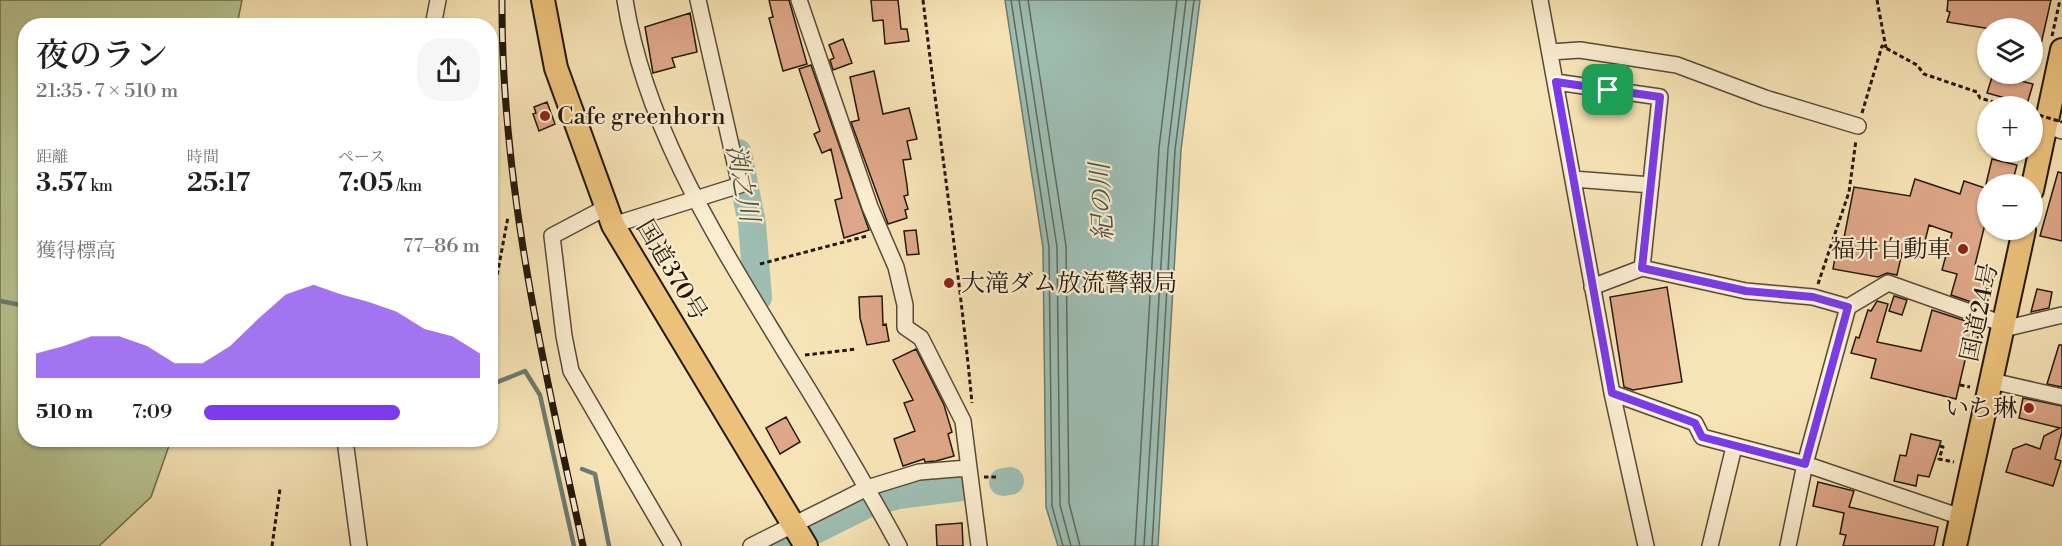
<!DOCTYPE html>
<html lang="ja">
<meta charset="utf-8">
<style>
body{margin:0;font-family:"Libre Bodoni","Noto Serif JP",serif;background:#f6f6f6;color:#202124;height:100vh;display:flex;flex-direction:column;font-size:22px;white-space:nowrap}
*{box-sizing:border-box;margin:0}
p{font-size:20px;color:#757577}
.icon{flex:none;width:33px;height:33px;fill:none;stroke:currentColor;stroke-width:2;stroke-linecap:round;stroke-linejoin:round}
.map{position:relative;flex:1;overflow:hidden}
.sheet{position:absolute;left:18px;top:18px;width:480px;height:429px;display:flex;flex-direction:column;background:#fff;border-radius:24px;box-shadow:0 2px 4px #0004}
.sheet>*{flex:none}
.tools{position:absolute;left:1977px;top:18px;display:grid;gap:12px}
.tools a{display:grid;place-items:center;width:66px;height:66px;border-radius:50%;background:#fff;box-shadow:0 2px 4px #0004;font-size:30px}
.pin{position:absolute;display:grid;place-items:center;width:51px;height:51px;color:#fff;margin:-26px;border-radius:12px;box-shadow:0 3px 9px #0006}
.round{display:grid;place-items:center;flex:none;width:63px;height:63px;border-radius:24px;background:#f6f6f6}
.head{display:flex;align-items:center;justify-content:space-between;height:102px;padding:0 18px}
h1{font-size:33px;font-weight:600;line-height:45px}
.stats{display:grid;grid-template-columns:repeat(3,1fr);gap:9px;height:102px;padding:6px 18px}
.stats div{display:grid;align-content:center}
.stats b{font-size:26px;font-weight:600}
.stats small{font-size:16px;font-weight:400}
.stats p{font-size:16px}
.chart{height:168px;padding:12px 18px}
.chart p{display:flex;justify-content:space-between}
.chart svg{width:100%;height:108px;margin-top:6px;fill:#7c3aed;opacity:.7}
ul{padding:0 18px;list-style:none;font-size:20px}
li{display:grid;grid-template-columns:96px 72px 1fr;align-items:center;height:45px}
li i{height:15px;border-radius:8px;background:#7c3aed}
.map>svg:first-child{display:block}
.green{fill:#b7c592;stroke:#6d6e4e;stroke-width:1.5}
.water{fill:#9ebeb3;stroke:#6d7b70;stroke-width:1.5}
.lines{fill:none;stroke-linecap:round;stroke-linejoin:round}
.shore{stroke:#606a5f;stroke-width:1.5}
.stream{stroke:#6d7b70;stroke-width:4.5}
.river{stroke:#9ebeb3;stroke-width:28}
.building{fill:#dea789;stroke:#23170b;stroke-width:1.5}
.minor-casing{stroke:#584a36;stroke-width:18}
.highway-casing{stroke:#23170b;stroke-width:26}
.path{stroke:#23170b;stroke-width:3;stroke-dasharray:4.5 3;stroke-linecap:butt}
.minor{stroke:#faedd0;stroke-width:15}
.highway{stroke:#ecc27b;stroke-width:22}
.rail-casing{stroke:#23170b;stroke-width:7}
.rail{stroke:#faedd0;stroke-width:4.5;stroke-dasharray:14;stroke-linecap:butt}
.path-bridge{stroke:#23170b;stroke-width:3;stroke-dasharray:4.5 3;stroke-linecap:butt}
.route-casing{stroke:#fff;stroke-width:12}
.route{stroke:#7c3aed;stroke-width:8}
.poi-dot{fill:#8f2418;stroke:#faedd0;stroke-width:2}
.labels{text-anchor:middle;stroke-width:4.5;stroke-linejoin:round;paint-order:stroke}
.poi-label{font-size:24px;fill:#23170b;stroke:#faedd0;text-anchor:start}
.street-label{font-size:24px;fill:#23170b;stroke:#faedd0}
.water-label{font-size:26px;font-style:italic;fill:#4e5146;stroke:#faedd0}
</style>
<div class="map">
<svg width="2062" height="546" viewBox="0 0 2062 546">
<rect width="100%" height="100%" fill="#f7e4b6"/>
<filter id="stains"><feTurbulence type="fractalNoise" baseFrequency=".00333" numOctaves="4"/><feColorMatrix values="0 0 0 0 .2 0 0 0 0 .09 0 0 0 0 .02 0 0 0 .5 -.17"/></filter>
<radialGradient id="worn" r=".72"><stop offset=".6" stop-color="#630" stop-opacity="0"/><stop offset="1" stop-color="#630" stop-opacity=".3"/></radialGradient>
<path class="green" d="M 0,0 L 242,0 L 237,25 L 26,26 L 26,440 L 171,440 L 151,497 L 99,546 L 0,546 Z"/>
<path class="water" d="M 1005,0 L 1200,0 L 1181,150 L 1158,546 L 1058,546 L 1046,507 L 1043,248 Z"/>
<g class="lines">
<path class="shore" d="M 1011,0 L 1049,247 L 1052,506 L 1063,546
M 1019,0 L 1057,247 L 1060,505 L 1071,546
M 1028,0 L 1066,246 L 1069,503 L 1080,546
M 1135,546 L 1159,148 L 1177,0
M 1144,546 L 1168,149 L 1186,0
M 1152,546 L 1175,150 L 1194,0"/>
<path class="stream" d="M 0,301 L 26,306
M 490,385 L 525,371 L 540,395 L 574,546
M 582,469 L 595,474 L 609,546"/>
<path class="river" d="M 738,153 L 752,224 L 758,297
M 1003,482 L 1010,481
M 815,530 L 867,504 L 898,495 L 961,487
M 784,546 L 785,545"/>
</g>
<path class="building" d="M 769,0 L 789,0 L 807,64 L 783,71 L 769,18 L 773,17 Z
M 871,0 L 898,0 L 901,29 L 907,29 L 909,41 L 885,44 L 883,20 L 873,21 Z
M 1948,0 L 2051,0 L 2037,62 L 2032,61 L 2032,28 L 1985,28 L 1947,22 L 1950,12 L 1947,11 Z
M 690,13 L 697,52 L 672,58 L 675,67 L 653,73 L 645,27 Z
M 843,39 L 852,63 L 833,70 L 830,60 L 834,58 L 829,45 Z
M 811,65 L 869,230 L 844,238 L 835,200 L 842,198 L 831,149 L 822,153 L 814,134 L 820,131 L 799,69 Z
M 874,71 L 883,114 L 909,108 L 917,139 L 907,141 L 911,159 L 903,160 L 907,185 L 908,195 L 904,196 L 908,209 L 905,210 L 907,218 L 888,224 L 851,122 L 859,120 L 850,77 Z
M 1993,74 L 2033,84 L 2027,104 L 1987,93 Z
M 547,102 L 555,124 L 539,131 L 533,114 L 536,113 L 534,107 Z
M 1992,159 L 2017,165 L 2012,184 L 1986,184 Z
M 2058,172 L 2062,173 L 2062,241 L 2040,236 Z
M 1915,179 L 1960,194 L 1964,181 L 1988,189 L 1988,224 L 1985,224 L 1975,265 L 1995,271 L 1986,307 L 1951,295 L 1957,274 L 1942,270 L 1952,233 L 1929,225 L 1921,257 L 1902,253 L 1897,275 L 1887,273 L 1878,277 L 1833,269 L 1836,252 L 1841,253 L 1854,187 L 1910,196 Z
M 916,230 L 919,254 L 907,255 L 904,231 Z
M 1667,287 L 1682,382 L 1633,390 L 1624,387 L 1610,297 Z
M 2037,289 L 2052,292 L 2049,308 L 2031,312 Z
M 882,296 L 883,325 L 886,324 L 889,341 L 867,345 L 860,318 L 859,297 Z
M 1894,296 L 1907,300 L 1902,315 L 1889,311 Z
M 1877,301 L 1888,304 L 1877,342 L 1921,351 L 1932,310 L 1981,326 L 1972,358 L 1966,356 L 1956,399 L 1871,378 L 1876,359 L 1851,353 L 1856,337 L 1859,338 L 1868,310 L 1871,311 Z
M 2059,345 L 2062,345 L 2062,387 L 2047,384 Z
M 916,349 L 944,405 L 952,432 L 948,434 L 954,456 L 936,461 L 925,462 L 924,459 L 903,466 L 894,439 L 915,431 L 904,403 L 913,400 L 893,360 Z
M 2023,398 L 2062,406 L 2062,432 L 2055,459 L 2061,461 L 2053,486 L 2006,472 L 2013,449 L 2026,444 L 2040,449 L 2044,436 L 2060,428 L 2019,418 Z
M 786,417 L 800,442 L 780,454 L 766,428 Z
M 1911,434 L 1941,441 L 1929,477 L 1918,475 L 1916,486 L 1894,481 L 1900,455 L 1906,456 Z
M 1818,482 L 1854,491 L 1849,507 L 1938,527 L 1934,546 L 1843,546 L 1846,535 L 1840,534 L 1844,513 L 1813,506 Z
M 962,523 L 963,546 L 937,546 L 936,525 Z"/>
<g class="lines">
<defs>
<path id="minor" d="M 625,0 C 645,128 718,241 784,350 C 824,414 863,480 899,546
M 799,0 L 870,207 L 896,267 L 905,305 L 905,327 L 921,338 L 963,421 L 979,546
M 1540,0 L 1612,393 L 1646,546
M 433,26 L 438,0
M 1550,52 L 1580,50 L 1677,65 L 1765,98 L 1858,126
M 1556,82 L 1660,97 L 1642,268 L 1592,287
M 2047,126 L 2062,131
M 1573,179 L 1651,185
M 605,208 L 552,236 L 564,336 L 571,371 L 673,546
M 613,225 L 740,185 L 698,0
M 1642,268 L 1746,291 L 1813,297 L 1848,307
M 1992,381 L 2062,397
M 1612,393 L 1695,423 L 1702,437 L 1805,464 L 1961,517
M 345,440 L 359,546
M 751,546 L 867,488 L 919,472 L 968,468
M 1710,546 L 1734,447
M 1788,546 L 1805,464 L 1848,307 L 1888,283 L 2012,327 L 2062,315"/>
<path id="highway" d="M 543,0 L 556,68 L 613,225 L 806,546
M 2032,190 L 2062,50
M 1955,546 L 2024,230"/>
</defs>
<use href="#minor" class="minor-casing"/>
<use href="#highway" class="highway-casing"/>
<path class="path" d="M 923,0 C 939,135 959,268 972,403
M 1877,0 L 1886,48
M 2052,36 L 2060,0
M 1862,113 L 1882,46 L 1917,65 L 1924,74 L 1977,92 L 1980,98 L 2007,106
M 760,264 L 867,236
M 1818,284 L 1849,192 L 1856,140
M 490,295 L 494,292 L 508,217
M 805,355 L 857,349
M 1960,385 L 1970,387
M 1940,446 L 1943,447 L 1939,459 L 1954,462
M 984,477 L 996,477
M 272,546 L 280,489"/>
<use href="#minor" class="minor"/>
<use href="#highway" class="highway"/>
<defs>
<path id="rail" d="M 502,0 C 501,186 544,365 583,546"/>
</defs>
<use href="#rail" class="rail-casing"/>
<use href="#rail" class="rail"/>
<path class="path-bridge" d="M 2032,113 L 2062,122"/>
</g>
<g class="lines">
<defs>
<path id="route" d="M 1556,82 L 1660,97 L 1642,268 L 1746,291 L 1813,297 L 1848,307 L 1805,464 L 1702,437 L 1695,423 L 1612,393 Z"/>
</defs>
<use href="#route" class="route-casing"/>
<use href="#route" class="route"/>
</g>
<g class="poi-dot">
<circle cx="545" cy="116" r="6"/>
<circle cx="1963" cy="249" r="6"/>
<circle cx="949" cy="283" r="6"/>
<circle cx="2029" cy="408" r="6"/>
</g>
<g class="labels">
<g class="poi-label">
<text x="557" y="124">Cafe greenhorn</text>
<text x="1951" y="257" text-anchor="end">福井自動車</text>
<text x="961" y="291">大滝ダム放流警報局</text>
<text x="2017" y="416" text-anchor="end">いち琳</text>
</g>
<g class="street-label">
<text transform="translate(672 270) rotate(59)" y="8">国道370号</text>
<text transform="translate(1979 312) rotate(-78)" y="8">国道24号</text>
</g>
<g class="water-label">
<text transform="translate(743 183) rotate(79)" y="9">渕之川</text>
<text transform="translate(1101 202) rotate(-93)" y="9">紀の川</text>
</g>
</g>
<rect width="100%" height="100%" filter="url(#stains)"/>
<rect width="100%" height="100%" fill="url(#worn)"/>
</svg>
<div class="tools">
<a><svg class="icon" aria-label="layers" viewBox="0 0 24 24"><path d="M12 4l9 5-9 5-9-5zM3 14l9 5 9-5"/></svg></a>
<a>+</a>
<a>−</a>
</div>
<div class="pin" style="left:1608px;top:90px;background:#1e9e55"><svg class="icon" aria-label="arrive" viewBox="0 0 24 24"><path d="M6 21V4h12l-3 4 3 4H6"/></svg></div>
<section class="sheet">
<div class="head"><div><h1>夜のラン</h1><p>21:35 · 7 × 510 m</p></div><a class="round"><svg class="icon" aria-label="share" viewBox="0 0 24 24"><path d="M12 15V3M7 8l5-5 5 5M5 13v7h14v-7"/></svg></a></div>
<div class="stats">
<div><p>距離</p><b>3.57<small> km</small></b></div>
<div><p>時間</p><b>25:17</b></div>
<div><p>ペース</p><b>7:05<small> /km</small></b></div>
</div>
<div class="chart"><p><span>獲得標高</span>77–86 m</p>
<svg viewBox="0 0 160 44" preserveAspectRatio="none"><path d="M0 44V34L10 31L20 27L30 27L40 31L50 38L60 38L70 31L80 20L90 10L100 6L110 10L120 13L130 17L140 24L150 27L160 34V44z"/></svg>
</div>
<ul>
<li><b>510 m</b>7:09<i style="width:71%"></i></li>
</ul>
</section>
</div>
